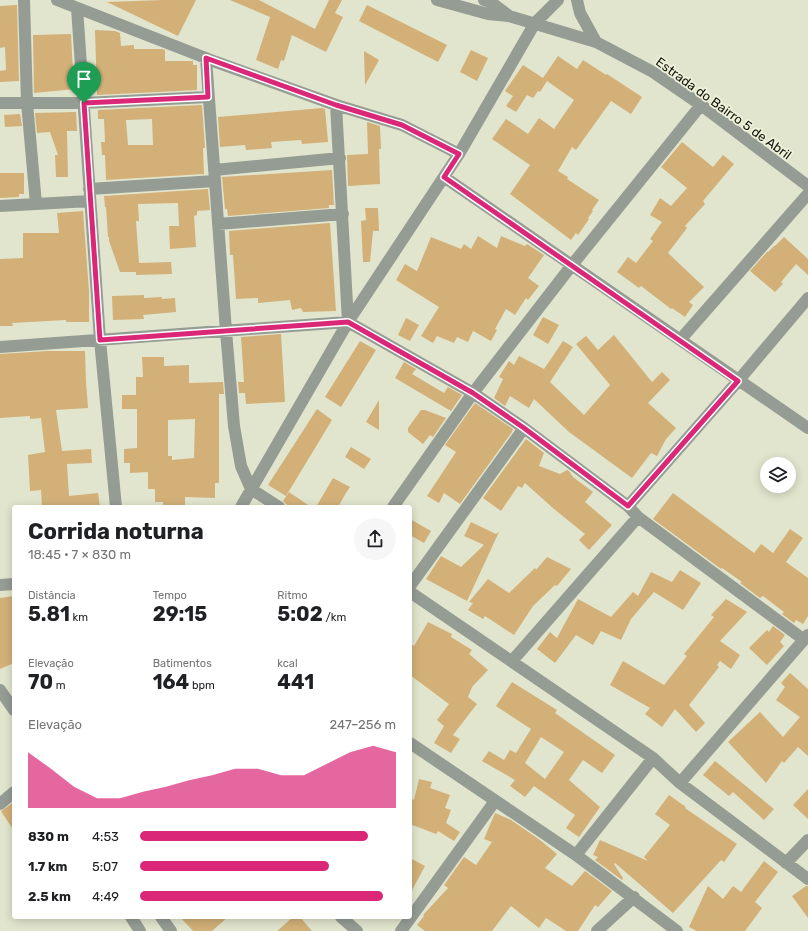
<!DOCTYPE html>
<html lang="pt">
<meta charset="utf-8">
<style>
body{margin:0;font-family:Rubik,sans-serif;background:#f6f6f6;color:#202124;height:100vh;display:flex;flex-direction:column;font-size:15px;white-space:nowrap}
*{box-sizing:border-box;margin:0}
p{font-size:13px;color:#757577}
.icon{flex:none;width:22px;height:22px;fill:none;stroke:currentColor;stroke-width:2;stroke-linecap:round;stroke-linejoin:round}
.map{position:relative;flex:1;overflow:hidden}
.drawer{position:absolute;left:12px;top:505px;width:400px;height:414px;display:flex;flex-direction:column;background:#fff;border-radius:4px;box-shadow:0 2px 10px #0003}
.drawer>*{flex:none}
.tools{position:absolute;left:760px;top:457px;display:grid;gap:8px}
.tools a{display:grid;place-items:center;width:36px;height:36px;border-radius:50%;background:#fff;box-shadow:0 2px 10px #0003;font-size:20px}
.pin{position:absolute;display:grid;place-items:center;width:34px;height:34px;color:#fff;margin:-41px -17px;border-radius:50% 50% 50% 0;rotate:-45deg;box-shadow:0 0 4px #0007}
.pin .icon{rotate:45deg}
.round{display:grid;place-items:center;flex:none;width:42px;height:42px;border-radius:21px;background:#f6f6f6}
.headline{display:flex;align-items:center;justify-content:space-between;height:68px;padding:0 16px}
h1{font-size:22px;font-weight:700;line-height:30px}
.stats{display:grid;grid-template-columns:repeat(3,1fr);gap:6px;height:68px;padding:4px 16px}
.stats div{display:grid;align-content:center}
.stats b{font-size:20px;font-weight:700}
.stats small{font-size:11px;font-weight:400}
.stats p{font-size:11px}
.chart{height:112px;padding:8px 16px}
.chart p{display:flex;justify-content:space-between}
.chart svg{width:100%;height:72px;margin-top:4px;fill:#db2777;opacity:.7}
ul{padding:0 16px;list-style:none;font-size:13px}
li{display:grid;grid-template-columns:64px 48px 1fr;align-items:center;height:30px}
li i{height:10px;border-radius:5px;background:#db2777}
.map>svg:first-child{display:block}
.building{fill:#d2b078;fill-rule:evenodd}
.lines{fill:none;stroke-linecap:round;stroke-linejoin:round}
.minor{stroke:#949c94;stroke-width:12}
.route-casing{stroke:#fff;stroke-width:8}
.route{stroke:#db2777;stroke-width:5}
.labels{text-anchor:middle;stroke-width:3.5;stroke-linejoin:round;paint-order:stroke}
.street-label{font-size:13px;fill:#14150d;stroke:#eff2da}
</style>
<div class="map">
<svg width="808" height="931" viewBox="0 0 808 931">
<rect width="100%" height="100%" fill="#e2e5cd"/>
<path class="building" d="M 163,0 L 196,0 L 178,36 L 107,2 Z
M 230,0 L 259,0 L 315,29 L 329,0 L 342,0 L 335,13 L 343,17 L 326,52 L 292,35 L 284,61 L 281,60 L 278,69 L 256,60 L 270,17 Z
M 17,5 L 19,81 L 0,82 L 0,71 L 6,70 L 5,47 L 0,48 L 0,6 Z
M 367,5 L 447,45 L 438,62 L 359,21 Z
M 95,30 L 115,31 L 120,33 L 121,46 L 134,45 L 134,49 L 162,49 L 165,50 L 165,61 L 193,61 L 193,65 L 197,65 L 197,90 L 97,95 Z
M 71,34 L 73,72 L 74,72 L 75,89 L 34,93 L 33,35 Z
M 471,50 L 488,58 L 477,81 L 460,72 Z
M 364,51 L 379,60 L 365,85 Z
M 558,56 L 577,69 L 583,60 L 606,75 L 607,74 L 642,97 L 631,114 L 611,101 L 576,150 L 572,147 L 558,171 L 568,177 L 567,179 L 599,200 L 592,210 L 593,211 L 588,218 L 589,219 L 578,235 L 576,233 L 571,240 L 510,194 L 530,165 L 492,139 L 506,119 L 528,134 L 539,118 L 554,129 L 574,100 L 547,81 L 540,92 L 538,91 L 533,98 L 527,95 L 516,112 L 506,106 L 513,96 L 505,91 L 523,65 L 543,78 Z
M 202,105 L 205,148 L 203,148 L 204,174 L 106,180 L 105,155 L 102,155 L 101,142 L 105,142 L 104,119 L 98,119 L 98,110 ZM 152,119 L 153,145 L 128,145 L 126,120 Z
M 322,108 L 325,109 L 328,142 L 302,144 L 301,140 L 271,142 L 272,148 L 246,150 L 245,145 L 220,147 L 218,117 Z
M 76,112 L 77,131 L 67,131 L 68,177 L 56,177 L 55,155 L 58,155 L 50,132 L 37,133 L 35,113 Z
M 20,114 L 22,126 L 5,127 L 4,115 Z
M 367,122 L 380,126 L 381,149 L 379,149 L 380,184 L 348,186 L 347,155 L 368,154 Z
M 682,142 L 713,167 L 723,155 L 734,164 L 703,201 L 705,204 L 685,226 L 687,228 L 668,253 L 704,287 L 689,302 L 693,305 L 685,317 L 672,308 L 671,309 L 641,286 L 639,288 L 617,272 L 628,257 L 636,263 L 653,241 L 650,239 L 662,222 L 650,215 L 660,198 L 671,206 L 687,188 L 661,167 Z
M 332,170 L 334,205 L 329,205 L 329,208 L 228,216 L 227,209 L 225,209 L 222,177 Z
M 0,173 L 24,173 L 24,194 L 19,194 L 19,197 L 0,198 Z
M 208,189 L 210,210 L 197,211 L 197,215 L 194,216 L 196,247 L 170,249 L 169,226 L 179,226 L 178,203 L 138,204 L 139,221 L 136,221 L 139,263 L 171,262 L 172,274 L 136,275 L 136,272 L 120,272 L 109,241 L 109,237 L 108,237 L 106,207 L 105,207 L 104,196 Z
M 365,208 L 378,208 L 379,231 L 373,231 L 370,262 L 363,262 L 361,221 L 366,220 Z
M 83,211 L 89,291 L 89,322 L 66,322 L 66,320 L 12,323 L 13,326 L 0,326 L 0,259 L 23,258 L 23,233 L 59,233 L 57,213 Z
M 330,223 L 336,311 L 303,312 L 301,308 L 292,310 L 290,300 L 258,303 L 258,298 L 236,299 L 233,255 L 230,255 L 229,231 Z
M 478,236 L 497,248 L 501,236 L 525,246 L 527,244 L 544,255 L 528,278 L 539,286 L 528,300 L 526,298 L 515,315 L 506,309 L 495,329 L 497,330 L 491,341 L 473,331 L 468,342 L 457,337 L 454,343 L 437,336 L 433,343 L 421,336 L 439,307 L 396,280 L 405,264 L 417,271 L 431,237 L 461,249 L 464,244 L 471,249 Z
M 784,237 L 808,259 L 808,275 L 796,264 L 781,282 L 783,284 L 775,292 L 750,271 L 767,252 L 768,252 L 774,246 L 775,246 Z
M 144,295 L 144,298 L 162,297 L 162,299 L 175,298 L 176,312 L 143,315 L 144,319 L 113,320 L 112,296 Z
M 543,317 L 559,325 L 548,344 L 533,335 Z
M 406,318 L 419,325 L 410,341 L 398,335 Z
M 281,334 L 285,402 L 246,404 L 245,393 L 239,393 L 238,382 L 244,382 L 241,337 Z
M 614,335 L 652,382 L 662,372 L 670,380 L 648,403 L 676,428 L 666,439 L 657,456 L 651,453 L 632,478 L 569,432 L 534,399 L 529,408 L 510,396 L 505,406 L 494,398 L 503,379 L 499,377 L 509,361 L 514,365 L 519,356 L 544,369 L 563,341 L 573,347 L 550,382 L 584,415 L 610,385 L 576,344 L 586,336 L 598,350 Z
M 360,341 L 376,350 L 341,407 L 325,397 Z
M 47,351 L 85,351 L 86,382 L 88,408 L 56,410 L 62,451 L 91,449 L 92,463 L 67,464 L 69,496 L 98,493 L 100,507 L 42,507 L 41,490 L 30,491 L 28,455 L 45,452 L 41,418 L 30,419 L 30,416 L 0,418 L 0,354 Z
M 142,357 L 164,357 L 164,366 L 189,365 L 189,383 L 223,382 L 224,394 L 219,394 L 219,483 L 215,483 L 215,498 L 185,497 L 185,507 L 163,507 L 163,502 L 155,502 L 155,489 L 148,489 L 148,472 L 130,473 L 130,463 L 124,463 L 124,449 L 137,448 L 137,409 L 122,409 L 122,395 L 136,395 L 136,377 L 143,377 ZM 195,419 L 194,458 L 172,460 L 172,456 L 168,456 L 168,420 Z
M 404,362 L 416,369 L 412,374 L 444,393 L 448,387 L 462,395 L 451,411 L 395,378 Z
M 379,400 L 379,430 L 366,422 Z
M 475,403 L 513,429 L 512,432 L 460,504 L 444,493 L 439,503 L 427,496 L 456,452 L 445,445 Z
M 317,409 L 332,420 L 286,496 L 268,485 Z
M 421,410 L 425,410 L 446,418 L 433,437 L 430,435 L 423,444 L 408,432 L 408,428 Z
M 526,439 L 544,453 L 539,466 L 560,474 L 567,470 L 569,471 L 573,477 L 593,492 L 585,502 L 612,525 L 589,550 L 579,540 L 585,534 L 554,509 L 525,483 L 522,488 L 518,486 L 501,511 L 483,498 Z
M 351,447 L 371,459 L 364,469 L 345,457 Z
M 333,478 L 350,487 L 346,493 L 338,507 L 316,507 Z
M 289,492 L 311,507 L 291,507 L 286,504 L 283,501 Z
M 673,493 L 754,553 L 761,544 L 773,553 L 790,529 L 803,538 L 786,562 L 808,578 L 808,616 L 803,624 L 796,620 L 794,623 L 782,614 L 784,612 L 763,596 L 760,598 L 740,583 L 742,582 L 722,568 L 721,569 L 653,519 Z
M 410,519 L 431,531 L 424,543 L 410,535 Z
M 471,522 L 496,534 L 499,532 L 467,601 L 426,579 L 441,556 L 461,567 L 484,545 L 464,536 Z
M 547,557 L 571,569 L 557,586 L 555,585 L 533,606 L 514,635 L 485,616 L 483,619 L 468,610 L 473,603 L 469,602 L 488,579 L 509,593 L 535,568 L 536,570 Z
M 680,570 L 701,583 L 683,610 L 654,592 L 631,619 L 621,640 L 601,631 L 593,645 L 576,635 L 555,663 L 537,649 L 550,632 L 557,638 L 578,599 L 611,617 L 633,592 L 638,596 L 651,572 L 672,582 Z
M 14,596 L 14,663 L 0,669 L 0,598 Z
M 726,599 L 747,612 L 720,641 L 740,655 L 731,669 L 720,661 L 717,665 L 719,667 L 689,705 L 705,723 L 696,732 L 675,709 L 662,727 L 645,714 L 650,708 L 610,685 L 623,661 L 664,685 L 687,656 L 684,654 L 714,617 L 711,615 Z
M 428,622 L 452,634 L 451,637 L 472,650 L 469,654 L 488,670 L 472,687 L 468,697 L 477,704 L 453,735 L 460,739 L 451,753 L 434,743 L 444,726 L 437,720 L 449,704 L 410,675 L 410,643 L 414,646 Z
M 773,626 L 785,635 L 780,642 L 784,646 L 767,665 L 749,648 L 767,630 L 769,632 Z
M 790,673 L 808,689 L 808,756 L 798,747 L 784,763 L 782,761 L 766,783 L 728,742 L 760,712 L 783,737 L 800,717 L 776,700 L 785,687 L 781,683 Z
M 512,682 L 557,710 L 555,713 L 615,755 L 602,773 L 583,760 L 569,780 L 600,807 L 579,837 L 566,828 L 575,815 L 534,786 L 525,797 L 510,786 L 515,780 L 482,761 L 489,751 L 504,760 L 510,750 L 516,753 L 531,729 L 496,706 ZM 541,737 L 564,752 L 545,779 L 525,763 Z
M 715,761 L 774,809 L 764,820 L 733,792 L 729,796 L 703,775 Z
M 419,779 L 432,782 L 430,788 L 450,795 L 445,808 L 451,810 L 446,823 L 460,832 L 454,841 L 438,831 L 436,834 L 410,824 L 410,798 L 414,800 Z
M 808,789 L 808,819 L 793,805 Z
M 669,795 L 686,807 L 685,808 L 737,844 L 724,862 L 721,860 L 673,913 L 615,863 L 614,864 L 623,878 L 622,880 L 595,860 L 598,857 L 593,855 L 600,840 L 648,861 L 644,857 L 670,825 L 655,814 Z
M 14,802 L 14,831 L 1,811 Z
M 495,813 L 511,820 L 540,840 L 557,854 L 545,868 L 572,886 L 585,871 L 612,891 L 598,907 L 595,905 L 578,931 L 566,931 L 546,918 L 539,928 L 511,906 L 492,931 L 425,931 L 417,925 L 424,916 L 423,915 L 448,888 L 444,885 L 464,857 L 476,865 L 492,842 L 484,839 Z
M 410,858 L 425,866 L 410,894 Z
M 764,861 L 778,872 L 755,902 L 762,908 L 745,931 L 697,931 L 689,927 L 708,886 L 723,899 L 733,886 L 741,892 Z
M 806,886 L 808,886 L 808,918 L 792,896 Z
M 180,917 L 228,917 L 212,931 L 193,931 Z
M 293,917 L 300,917 L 312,931 L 277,931 Z"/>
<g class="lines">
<path class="minor" d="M 24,0 L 27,103 L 36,204
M 57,0 L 216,62 L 336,105 L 402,125 L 459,154
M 437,0 L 488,14 L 509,16 L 596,42 L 653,72 L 701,105 L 808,186
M 484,0 L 492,3 L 508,15
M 577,0 L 580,13 L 596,42
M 77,8 L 100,340 L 116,507
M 206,58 L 226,331 L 234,426 L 241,466 L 251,489 L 279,507
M 0,103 L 84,103 L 208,97
M 336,105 L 348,322
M 214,170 L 340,158
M 444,177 L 808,428
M 89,189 L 215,181
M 0,206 L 90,201
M 218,224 L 343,214
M 680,340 L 808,194
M 0,347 L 348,322 L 473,393 L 524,428 L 628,506 L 638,517 L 803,639
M 628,506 L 738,381 L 808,298
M 241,507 L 348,322 L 459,154 L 535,23 L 558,0
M 393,507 L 473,393 L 572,265 L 701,105
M 0,585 L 14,584
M 410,586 L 524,428
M 410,592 L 653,758 L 680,783 L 808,879
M 512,661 L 638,517
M 0,690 L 14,710
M 410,743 L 576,855 L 677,931
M 680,783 L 808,635
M 0,804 L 14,792
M 576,855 L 653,758
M 786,863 L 808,840
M 131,917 L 140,931
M 161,917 L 171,931
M 341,917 L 357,931
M 401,931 L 495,801
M 597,931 L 634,897"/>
</g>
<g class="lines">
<defs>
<path id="route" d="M 206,58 L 336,105 L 402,125 L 459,154 L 444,177 L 738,381 L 628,506 L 524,428 L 473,393 L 348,322 L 100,340 L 84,103 L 208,97 Z"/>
</defs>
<use href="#route" class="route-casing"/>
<use href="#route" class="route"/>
</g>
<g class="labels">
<g class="street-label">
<text transform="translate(724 108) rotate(36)" y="5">Estrada do Bairro 5 de Abril</text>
</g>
</g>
</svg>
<div class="tools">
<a><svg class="icon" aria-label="layers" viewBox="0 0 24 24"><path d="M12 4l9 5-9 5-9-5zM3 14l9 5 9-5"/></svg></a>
</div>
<div class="pin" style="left:84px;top:103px;background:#1e9e55"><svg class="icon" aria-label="arrive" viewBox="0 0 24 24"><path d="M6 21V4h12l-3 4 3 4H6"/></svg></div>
<section class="drawer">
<div class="headline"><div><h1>Corrida noturna</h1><p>18:45 · 7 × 830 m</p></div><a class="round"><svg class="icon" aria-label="share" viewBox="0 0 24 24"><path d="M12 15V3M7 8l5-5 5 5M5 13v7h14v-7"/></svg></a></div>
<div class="stats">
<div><p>Distância</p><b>5.81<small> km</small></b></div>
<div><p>Tempo</p><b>29:15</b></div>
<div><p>Ritmo</p><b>5:02<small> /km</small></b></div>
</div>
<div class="stats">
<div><p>Elevação</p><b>70<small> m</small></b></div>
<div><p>Batimentos</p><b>164<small> bpm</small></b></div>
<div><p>kcal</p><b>441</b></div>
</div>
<div class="chart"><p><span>Elevação</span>247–256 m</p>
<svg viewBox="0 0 160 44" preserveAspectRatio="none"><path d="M0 44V10L10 20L20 31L30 38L40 38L50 34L60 31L70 27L80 24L90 20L100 20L110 24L120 24L130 17L140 10L150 6L160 10V44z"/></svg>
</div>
<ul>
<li><b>830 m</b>4:53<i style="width:89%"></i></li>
<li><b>1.7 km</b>5:07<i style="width:74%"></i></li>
<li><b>2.5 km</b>4:49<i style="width:95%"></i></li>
</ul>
</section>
</div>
